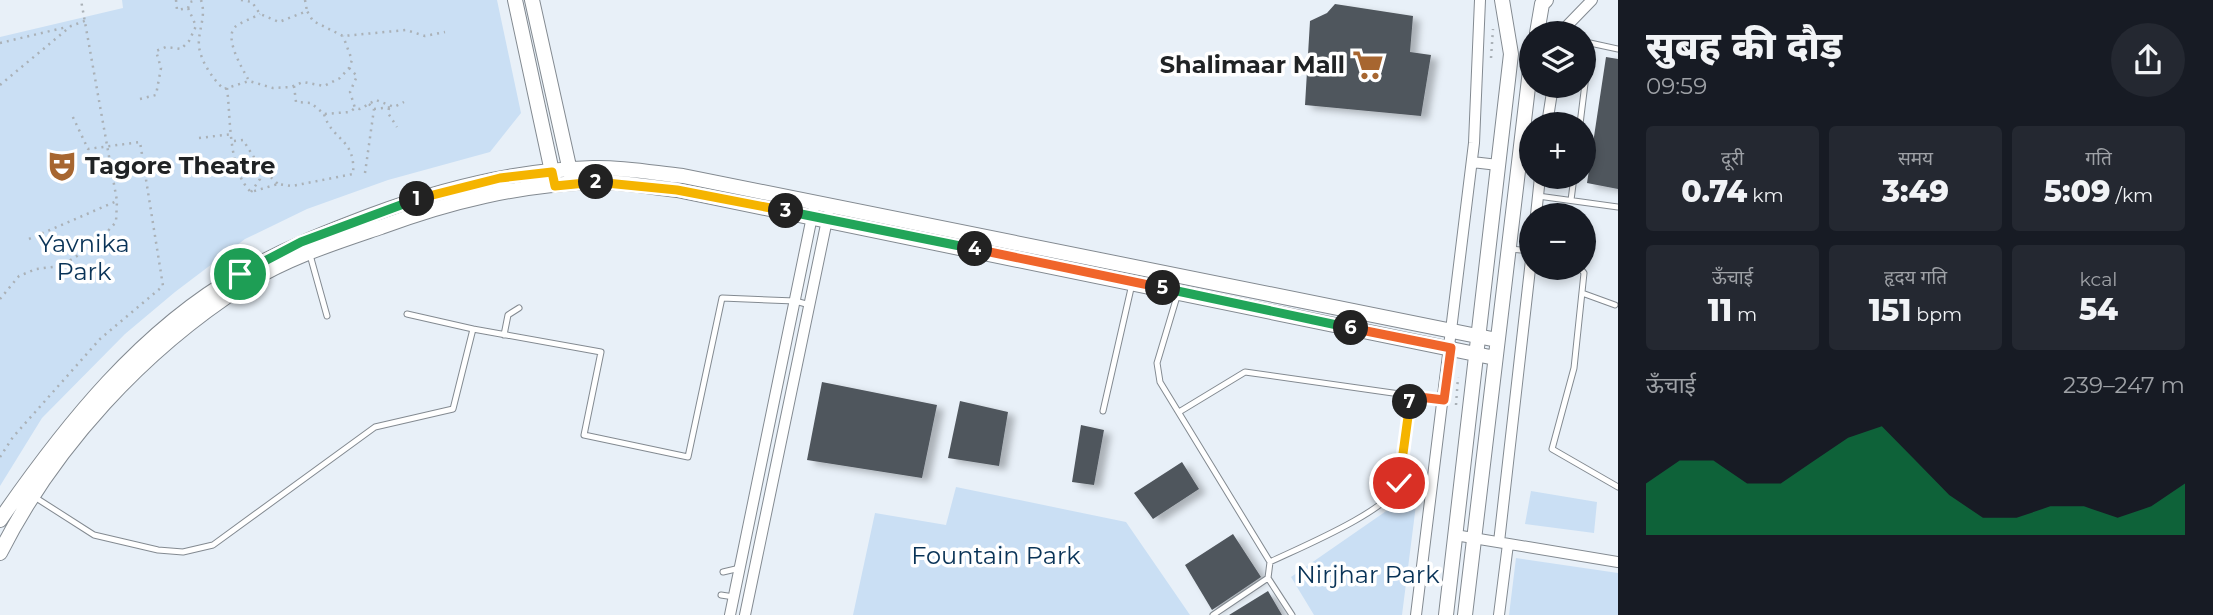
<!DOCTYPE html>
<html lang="hi">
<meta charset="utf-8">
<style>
body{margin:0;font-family:Montserrat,"Noto Sans Devanagari",sans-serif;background:#242831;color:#f1f3f6;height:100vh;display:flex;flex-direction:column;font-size:26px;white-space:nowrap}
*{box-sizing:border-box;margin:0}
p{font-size:23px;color:#9ea1a6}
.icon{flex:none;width:38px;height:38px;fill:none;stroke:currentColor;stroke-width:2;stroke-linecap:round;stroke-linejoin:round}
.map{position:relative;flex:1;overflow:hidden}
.sheet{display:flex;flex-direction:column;background:#171b24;width:595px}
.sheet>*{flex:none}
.controls{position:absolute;left:1519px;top:21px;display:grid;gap:14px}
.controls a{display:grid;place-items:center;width:77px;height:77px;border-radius:50%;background:#171b24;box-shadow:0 4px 10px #0003;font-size:35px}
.pin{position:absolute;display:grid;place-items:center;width:60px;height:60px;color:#fff;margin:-30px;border:4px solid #fff;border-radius:50%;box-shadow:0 2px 7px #0007}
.km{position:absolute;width:35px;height:35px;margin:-18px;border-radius:50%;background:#222;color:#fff;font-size:19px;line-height:35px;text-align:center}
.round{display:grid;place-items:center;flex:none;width:74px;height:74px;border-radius:37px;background:#242831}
.head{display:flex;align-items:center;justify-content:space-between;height:119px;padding:0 28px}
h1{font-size:38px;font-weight:800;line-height:52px}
.metrics{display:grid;grid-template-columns:repeat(3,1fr);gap:10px;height:119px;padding:7px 28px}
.metrics div{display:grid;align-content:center;border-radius:7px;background:#242831;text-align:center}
.metrics b{font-size:30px;font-weight:800}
.metrics small{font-size:19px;font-weight:400}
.metrics p{font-size:19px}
.chart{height:196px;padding:14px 28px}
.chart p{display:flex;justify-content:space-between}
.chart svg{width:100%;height:126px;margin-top:7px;fill:#0b8043;opacity:.7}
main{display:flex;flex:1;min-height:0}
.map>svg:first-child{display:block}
.green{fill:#cadff4}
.building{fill:#50565d;filter:url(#shadow)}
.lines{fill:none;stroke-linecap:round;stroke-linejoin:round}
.lane-casing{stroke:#838a91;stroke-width:7}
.street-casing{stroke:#838a91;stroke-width:12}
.secondary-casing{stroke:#838a91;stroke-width:16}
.path{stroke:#aab1b7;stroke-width:2.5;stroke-dasharray:2 5;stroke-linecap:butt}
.lane{stroke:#fff;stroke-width:5}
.street{stroke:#fff;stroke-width:10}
.secondary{stroke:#fff;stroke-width:14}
.split-1-casing{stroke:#fff;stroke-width:14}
.split-2-casing{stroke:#fff;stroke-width:14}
.split-3-casing{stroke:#fff;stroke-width:14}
.split-4-casing{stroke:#fff;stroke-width:14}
.split-5-casing{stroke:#fff;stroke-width:14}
.split-6-casing{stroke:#fff;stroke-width:14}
.split-7-casing{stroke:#fff;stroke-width:14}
.split-8-casing{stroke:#fff;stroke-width:14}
.split-1{stroke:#22a559;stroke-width:9}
.split-2{stroke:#f5b400;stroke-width:9}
.split-3{stroke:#f5b400;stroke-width:9}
.split-4{stroke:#22a559;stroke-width:9}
.split-5{stroke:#f0652b;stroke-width:9}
.split-6{stroke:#22a559;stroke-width:9}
.split-7{stroke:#f0652b;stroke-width:9}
.split-8{stroke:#f5b400;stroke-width:9}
.labels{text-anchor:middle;stroke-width:7;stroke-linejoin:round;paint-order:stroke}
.poi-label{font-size:24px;font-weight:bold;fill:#202325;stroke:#fff;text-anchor:end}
.park-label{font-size:24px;fill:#093357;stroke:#fff}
</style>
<main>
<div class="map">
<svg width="1618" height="615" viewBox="0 0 1618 615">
<defs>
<filter id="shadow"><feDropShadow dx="7" dy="4" stdDeviation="3.5" flood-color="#0004"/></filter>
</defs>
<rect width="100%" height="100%" fill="#e8f0f8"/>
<path class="green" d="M 122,0 L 497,0 L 521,113 L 490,152 L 388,180 L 307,209 L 245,239 L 175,292 L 125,334 L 42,418 L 0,486 L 0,37 L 123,8 Z
M 956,487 L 1126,522 L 1190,615 L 853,615 L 875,513 L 946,525 Z
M 1418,489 L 1402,615 L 1314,615 L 1291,577 Z
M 1531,491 L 1597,502 L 1594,533 L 1525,524 Z
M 1516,558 L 1618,573 L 1618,615 L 1509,615 Z"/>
<path class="building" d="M 1335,4 L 1413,16 L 1410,52 L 1431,55 L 1421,116 L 1305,105 L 1310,21 L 1327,13 Z
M 1606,57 L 1618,59 L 1618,189 L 1587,183 Z
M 822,382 L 937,405 L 922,478 L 807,460 Z
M 960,401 L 1008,412 L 999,466 L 948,458 Z
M 1081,425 L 1104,430 L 1094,485 L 1072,482 Z
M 1182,462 L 1199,489 L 1153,519 L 1134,493 Z
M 1233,534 L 1261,577 L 1212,610 L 1185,565 Z
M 1268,591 L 1282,615 L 1229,615 Z"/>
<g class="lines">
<defs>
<path id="lane" d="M 1580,124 L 1590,43 L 1618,49
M 1538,196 L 1618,207
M 1571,200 L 1574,177
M 1510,249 L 1531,251
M 310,255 L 327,316
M 1580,268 L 1584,273 L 1574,368 L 1552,449 L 1618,487
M 1178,293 L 1157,363 L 1160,382 L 1270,562 L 1268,578 L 1292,615
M 1582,293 L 1615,305
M 407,314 L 473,329
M 504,335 L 508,315 L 519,308
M 1103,411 L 1132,284
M 1179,412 L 1245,372 L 1442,400
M 33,496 L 94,535 L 158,550 L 183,552 L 213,545 L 375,427 L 453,409 L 473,329 L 601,352 L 584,435 L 688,457 L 722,298 L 795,301 L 810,305
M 1270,562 C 1299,548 1389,511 1400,483 C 1407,463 1408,419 1411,396
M 723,572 L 740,568
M 721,595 L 734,597
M 1213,615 L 1268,578"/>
<path id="street" d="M 1560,33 L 1592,0
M 1547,124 L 1553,86
M 1472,162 L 1498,165
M 1536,215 L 1540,177
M 1455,535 L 1618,562
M 1499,542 L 1531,260
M 730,615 L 815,202
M 745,615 L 828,215
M 1416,615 L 1474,143 L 1480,0
M 1499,615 L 1508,544"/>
<path id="secondary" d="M 515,0 L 554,181
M 532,0 L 572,180
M 1537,33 L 1542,4 L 1546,0
M 0,520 C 65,426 141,330 242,273 C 284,249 327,232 372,215 C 442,189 518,170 593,168 C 623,167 654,173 683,176 L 1497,340
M 0,553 C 54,446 143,350 244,285 C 286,258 334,243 381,227 C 451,201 518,185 593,182 C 620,181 650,187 677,190 L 1495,358
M 1446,615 L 1511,54 L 1502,0
M 1465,615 L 1531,62"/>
</defs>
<use href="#lane" class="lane-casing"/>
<use href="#street" class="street-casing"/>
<use href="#secondary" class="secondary-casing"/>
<path class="path" d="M 176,0 L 177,10 L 188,8 L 190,2 L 197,0
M 201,0 C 206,14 200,26 199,40 C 197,56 212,79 224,89 L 249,81 L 273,88 L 291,87 L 303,82 L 324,86 L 340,78 L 349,68 L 352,60 L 343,36
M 241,0 L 252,2 L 260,14 L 279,22 L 307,11 L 313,21 L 343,36 L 406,30 L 425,36 L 445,32
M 305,0 L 307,11
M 0,43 L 67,27
M 1491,58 L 1493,29
M 349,68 L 357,76 L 350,92 L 355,108 L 360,109 L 376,100 L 394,107 L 404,102
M 248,79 C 242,68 224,38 235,27 C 241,22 253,18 260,14
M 0,85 L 71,26 L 87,20
M 294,86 L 296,102 L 311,103 L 324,114 L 350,112 L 355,108
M 227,88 C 231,120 228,170 251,192 L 278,184 L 292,186 L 353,174 C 356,138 332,141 324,114
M 140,99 L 156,95 L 161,68 L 156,51 L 166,47 L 181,49 L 189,41 L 196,26 L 188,8
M 369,104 L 374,109 L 394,107
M 389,108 L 388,113 L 397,127
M 199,138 L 233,134
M 234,141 L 243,140 L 260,167 L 278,184
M 365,173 L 374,109
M 251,192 L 260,179 L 260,167
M 29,239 L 117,201
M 0,299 L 19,276 L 36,269 L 61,266 L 96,244 L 116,222 L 117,201 L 81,0
M 1456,405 L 1458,377
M 0,457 L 13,437 L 100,339 L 163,286 L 140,142 L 88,149 L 71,113"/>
<use href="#lane" class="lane"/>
<use href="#street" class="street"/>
<use href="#secondary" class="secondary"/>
</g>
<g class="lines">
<defs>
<path id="split-1" d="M 240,274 L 301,242 L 417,199"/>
<path id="split-2" d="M 417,199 L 500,178 L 552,172 L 555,186 L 596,182"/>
<path id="split-3" d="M 596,182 L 677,190 L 786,211"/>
<path id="split-4" d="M 786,211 L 975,249"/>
<path id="split-5" d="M 975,249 L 1163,288"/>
<path id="split-6" d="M 1163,288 L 1351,328"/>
<path id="split-7" d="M 1351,328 L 1451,348 L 1444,400 L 1411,396 L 1410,402"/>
<path id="split-8" d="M 1399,483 L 1410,402"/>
</defs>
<use href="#split-1" class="split-1-casing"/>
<use href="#split-2" class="split-2-casing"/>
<use href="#split-3" class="split-3-casing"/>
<use href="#split-4" class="split-4-casing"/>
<use href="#split-5" class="split-5-casing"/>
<use href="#split-6" class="split-6-casing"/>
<use href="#split-7" class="split-7-casing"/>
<use href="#split-8" class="split-8-casing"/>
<use href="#split-1" class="split-1"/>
<use href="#split-2" class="split-2"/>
<use href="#split-3" class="split-3"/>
<use href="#split-4" class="split-4"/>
<use href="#split-5" class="split-5"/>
<use href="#split-6" class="split-6"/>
<use href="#split-7" class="split-7"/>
<use href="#split-8" class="split-8"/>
</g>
<defs>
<symbol id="supermarket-bare" viewBox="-9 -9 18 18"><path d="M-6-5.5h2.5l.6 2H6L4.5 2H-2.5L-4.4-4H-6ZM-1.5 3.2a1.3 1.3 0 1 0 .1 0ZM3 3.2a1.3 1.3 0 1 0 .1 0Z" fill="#a76630" stroke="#fff" stroke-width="2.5" paint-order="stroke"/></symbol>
<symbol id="theatre-bare" viewBox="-9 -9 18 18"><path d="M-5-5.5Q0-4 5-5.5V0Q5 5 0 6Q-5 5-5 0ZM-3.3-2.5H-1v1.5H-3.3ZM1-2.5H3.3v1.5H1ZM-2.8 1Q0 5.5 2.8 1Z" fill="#a76630" stroke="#fff" stroke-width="2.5" paint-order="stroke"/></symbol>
</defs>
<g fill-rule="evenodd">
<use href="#supermarket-bare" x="1346" y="43" width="44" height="44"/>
<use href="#theatre-bare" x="40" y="144" width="44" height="44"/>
</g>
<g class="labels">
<g class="poi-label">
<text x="1345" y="73">Shalimaar Mall</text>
<text x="85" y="174" text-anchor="start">Tagore Theatre</text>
</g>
<g class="park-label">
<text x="84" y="252">Yavnika<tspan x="84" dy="28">Park</tspan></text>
<text x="996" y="564">Fountain Park</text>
<text x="1368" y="583">Nirjhar Park</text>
</g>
</g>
</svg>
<div class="controls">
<a><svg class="icon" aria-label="layers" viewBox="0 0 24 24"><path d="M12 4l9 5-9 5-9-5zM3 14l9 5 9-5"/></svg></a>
<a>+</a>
<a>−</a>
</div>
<div class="pin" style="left:240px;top:274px;background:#1e9e55"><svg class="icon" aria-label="arrive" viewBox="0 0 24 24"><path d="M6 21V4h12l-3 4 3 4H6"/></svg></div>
<div class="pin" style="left:1399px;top:483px;background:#d93025"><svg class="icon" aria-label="check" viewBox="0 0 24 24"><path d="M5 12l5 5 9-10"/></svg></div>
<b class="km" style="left:417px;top:199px">1</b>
<b class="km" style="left:596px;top:182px">2</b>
<b class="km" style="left:786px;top:211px">3</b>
<b class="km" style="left:975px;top:249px">4</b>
<b class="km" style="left:1163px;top:288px">5</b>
<b class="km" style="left:1351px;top:328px">6</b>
<b class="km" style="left:1410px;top:402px">7</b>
</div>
<section class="sheet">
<div class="head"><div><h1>सुबह की दौड़</h1><p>09:59</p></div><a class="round"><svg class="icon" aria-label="share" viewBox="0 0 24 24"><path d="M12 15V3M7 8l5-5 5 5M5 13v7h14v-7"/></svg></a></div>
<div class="metrics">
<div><p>दूरी</p><b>0.74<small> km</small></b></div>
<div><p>समय</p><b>3:49</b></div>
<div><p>गति</p><b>5:09<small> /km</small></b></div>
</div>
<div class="metrics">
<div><p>ऊँचाई</p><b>11<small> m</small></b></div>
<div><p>हृदय गति</p><b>151<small> bpm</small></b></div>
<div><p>kcal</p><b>54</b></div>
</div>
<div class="chart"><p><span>ऊँचाई</span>239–247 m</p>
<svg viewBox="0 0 160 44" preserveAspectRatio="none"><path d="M0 44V26L10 18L20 18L30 26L40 26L50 18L60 10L70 6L80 18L90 30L100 38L110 38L120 34L130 34L140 38L150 34L160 26V44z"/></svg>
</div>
</section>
</main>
